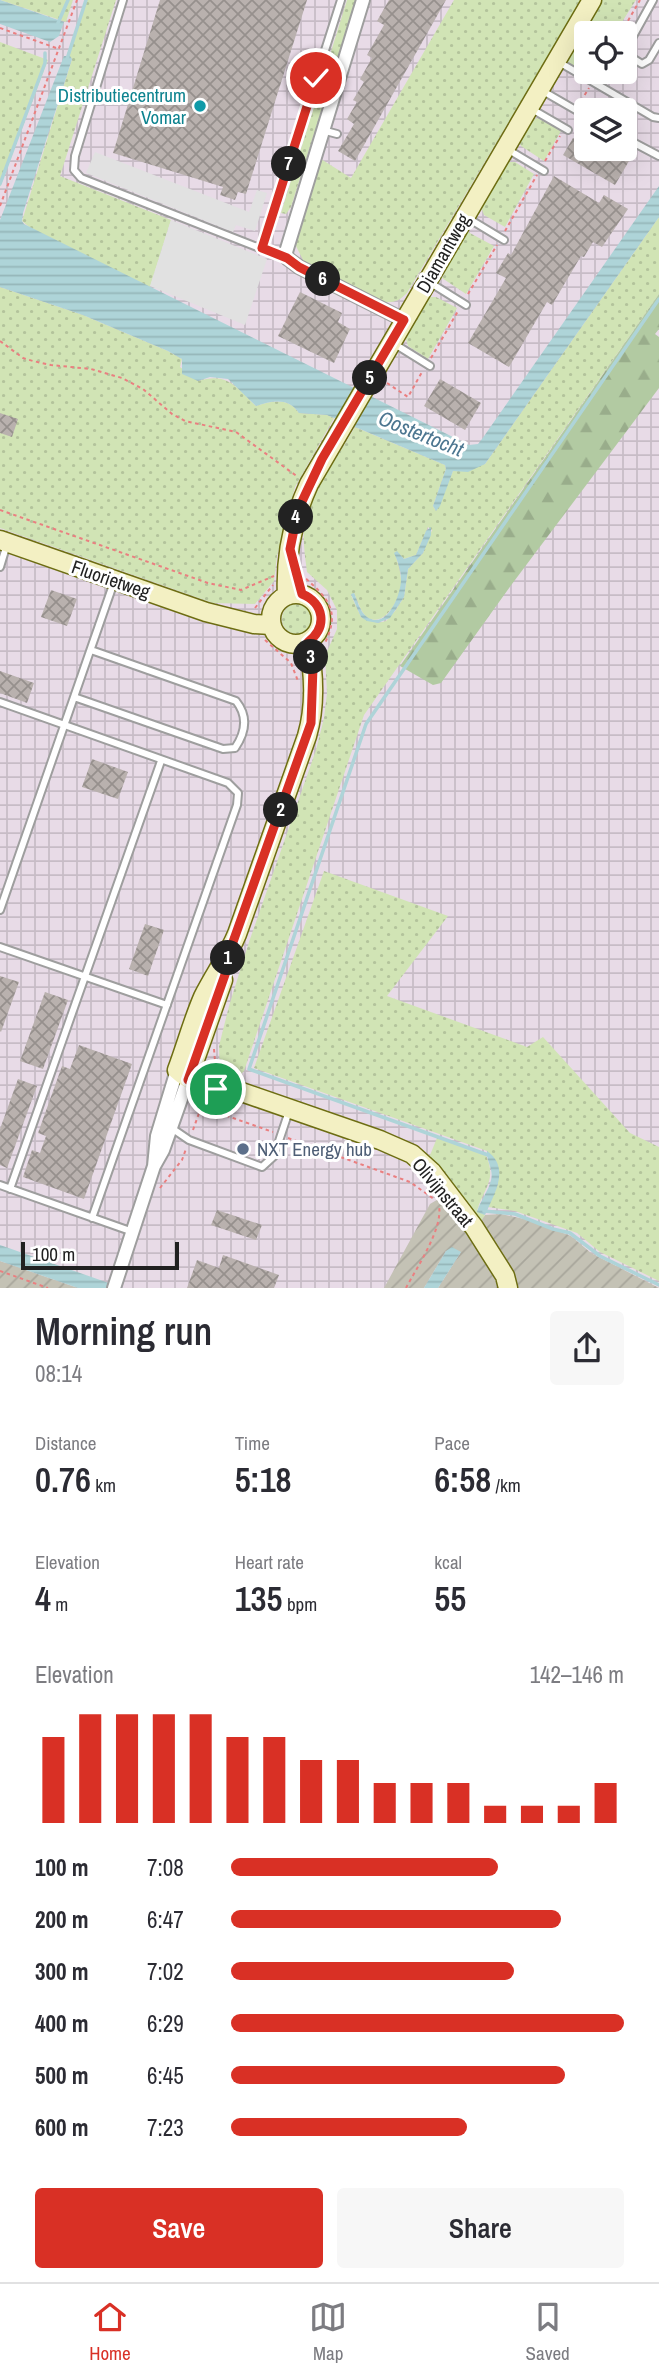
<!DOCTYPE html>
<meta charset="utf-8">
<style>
body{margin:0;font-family:"Archivo Narrow",sans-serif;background:#f7f7f7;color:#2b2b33;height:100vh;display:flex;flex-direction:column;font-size:26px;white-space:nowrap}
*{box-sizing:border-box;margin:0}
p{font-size:23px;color:#7c7c81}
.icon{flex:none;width:38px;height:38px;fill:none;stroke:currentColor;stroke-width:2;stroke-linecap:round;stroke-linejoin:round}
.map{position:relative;height:1288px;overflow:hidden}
.panel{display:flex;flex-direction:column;background:#fff;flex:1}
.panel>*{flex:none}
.buttons{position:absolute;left:574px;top:21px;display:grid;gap:14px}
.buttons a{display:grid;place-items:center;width:63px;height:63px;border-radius:7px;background:#fff;box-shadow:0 7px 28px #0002;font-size:35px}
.scale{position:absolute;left:21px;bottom:18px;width:158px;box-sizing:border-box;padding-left:7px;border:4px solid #212121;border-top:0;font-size:19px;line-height:24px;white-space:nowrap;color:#212121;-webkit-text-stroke:5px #fff;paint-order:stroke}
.pin{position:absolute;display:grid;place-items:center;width:60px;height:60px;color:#fff;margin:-30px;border:4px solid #fff;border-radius:50%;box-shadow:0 2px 7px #0007}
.km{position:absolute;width:35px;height:35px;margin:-18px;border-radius:50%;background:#222;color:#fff;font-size:19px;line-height:35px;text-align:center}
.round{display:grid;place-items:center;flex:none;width:74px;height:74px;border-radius:7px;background:#f7f7f7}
.headline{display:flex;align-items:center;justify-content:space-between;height:119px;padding:0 35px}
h1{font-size:38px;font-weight:600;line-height:52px}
.metrics{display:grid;grid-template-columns:repeat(3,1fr);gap:10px;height:119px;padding:7px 35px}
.metrics div{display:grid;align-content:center}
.metrics b{font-size:35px;font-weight:600}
.metrics small{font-size:19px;font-weight:400}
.metrics p{font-size:19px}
.chart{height:196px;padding:14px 35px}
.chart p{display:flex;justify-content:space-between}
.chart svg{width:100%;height:126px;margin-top:7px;stroke:#d93025;stroke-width:6}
.button{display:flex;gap:14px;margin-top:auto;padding:14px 35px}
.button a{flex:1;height:80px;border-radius:7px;background:#d93025;color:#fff;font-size:28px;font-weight:600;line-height:80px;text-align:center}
.button a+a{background:#f7f7f7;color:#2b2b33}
ul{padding:0 35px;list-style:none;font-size:23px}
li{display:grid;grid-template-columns:112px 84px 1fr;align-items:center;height:52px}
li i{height:18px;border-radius:9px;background:#d93025}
.menu{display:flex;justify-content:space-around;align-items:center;height:98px;border-top:2px solid #e1e1e2;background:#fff;font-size:19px;color:#7c7c81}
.menu a{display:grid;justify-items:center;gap:4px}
.menu .on{color:#d93025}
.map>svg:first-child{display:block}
.industrial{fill:url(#industrial-grid);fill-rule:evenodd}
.construction{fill:url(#construction-furrows)}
.grass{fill:url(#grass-dots);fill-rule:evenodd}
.forest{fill:url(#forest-firs)}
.parking{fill:#e1e1e1}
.water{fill:url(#water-rules)}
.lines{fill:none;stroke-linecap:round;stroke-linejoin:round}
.stream{stroke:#aed4d8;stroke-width:3.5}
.building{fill:url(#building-cross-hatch)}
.lane-casing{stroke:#9e9e9e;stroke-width:10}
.street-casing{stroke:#9e9e9e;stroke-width:16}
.secondary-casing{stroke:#6d6d12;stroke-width:21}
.path{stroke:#ea7f80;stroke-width:2;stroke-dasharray:3.5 3.5;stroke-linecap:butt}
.lane{stroke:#fff;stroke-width:6}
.street{stroke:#fff;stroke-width:12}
.secondary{stroke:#f3f0c3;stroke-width:18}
.route-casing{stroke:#fff;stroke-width:14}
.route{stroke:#d93025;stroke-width:9}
.culture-dot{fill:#0f9aa8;stroke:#fff;stroke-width:2.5}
.service-dot{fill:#5c6f8a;stroke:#fff;stroke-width:2.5}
.labels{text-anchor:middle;stroke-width:6;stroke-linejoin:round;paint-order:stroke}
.culture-label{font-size:19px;fill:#0d838f;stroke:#fff;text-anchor:end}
.street-label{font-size:19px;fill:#212121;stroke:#fff}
.service-label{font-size:19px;fill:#4e5e75;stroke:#fff;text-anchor:start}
.water-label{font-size:21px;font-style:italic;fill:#4c7690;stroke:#fff}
</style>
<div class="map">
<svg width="659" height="1288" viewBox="0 0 659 1288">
<defs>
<pattern id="industrial-grid" width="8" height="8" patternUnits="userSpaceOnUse" patternTransform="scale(1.75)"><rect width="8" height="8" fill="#e8dbe7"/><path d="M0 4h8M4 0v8" fill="none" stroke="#c7bcc6"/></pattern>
<pattern id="construction-furrows" width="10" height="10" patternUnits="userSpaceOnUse" patternTransform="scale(1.75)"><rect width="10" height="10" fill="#c4c2b5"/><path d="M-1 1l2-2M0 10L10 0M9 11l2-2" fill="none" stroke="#a8a69b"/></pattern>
<pattern id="grass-dots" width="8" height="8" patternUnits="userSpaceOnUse" patternTransform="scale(1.75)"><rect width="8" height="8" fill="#d1e4b5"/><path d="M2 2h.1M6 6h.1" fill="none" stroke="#b3c39b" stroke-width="1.8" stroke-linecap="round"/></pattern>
<pattern id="forest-firs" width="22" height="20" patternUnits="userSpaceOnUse" patternTransform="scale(1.75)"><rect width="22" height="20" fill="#b2caa2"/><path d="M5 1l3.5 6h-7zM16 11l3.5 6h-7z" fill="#99ad8b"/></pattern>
<pattern id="water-rules" width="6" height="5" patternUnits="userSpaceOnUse" patternTransform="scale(1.75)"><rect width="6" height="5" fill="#aed4d8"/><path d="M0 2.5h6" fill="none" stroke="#95b6b9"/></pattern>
<pattern id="building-cross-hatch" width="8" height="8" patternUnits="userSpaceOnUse" patternTransform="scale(1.75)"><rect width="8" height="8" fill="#b9b1ae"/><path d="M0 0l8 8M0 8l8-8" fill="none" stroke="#96908d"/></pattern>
</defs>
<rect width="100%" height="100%" fill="#f0ede8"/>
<path class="industrial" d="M 0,0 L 659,0 L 659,1288 L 0,1288 ZM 586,33 L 625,33 L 625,72 L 586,72 ZM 586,110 L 625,110 L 625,149 L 586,149 Z"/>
<path class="construction" d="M 440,1198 L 447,1203 L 472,1235 L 496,1276 L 501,1288 L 438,1288 L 461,1252 L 446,1251 L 424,1288 L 384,1288 L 430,1204 Z
M 501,1214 L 529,1220 L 571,1236 L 591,1253 L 659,1288 L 516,1288 L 478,1226 L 485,1215 Z
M 0,1261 L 78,1288 L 0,1288 Z"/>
<path class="grass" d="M 0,0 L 73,0 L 66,22 Z
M 85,0 L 116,0 L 60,176 L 171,220 L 150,287 L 34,231 L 22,221 L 72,59 L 67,55 Z
M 347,0 L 356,0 L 291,207 L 286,214 L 281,213 Z
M 454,0 L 581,0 L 407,293 C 399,301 394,303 383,302 L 304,262 L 296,246 L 297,236 L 321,159 L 351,178 Z
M 602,0 L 636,0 L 615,33 L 586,33 L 586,72 L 591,72 L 589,75 L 565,61 Z
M 0,42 L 48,60 L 0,187 Z
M 538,118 L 561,131 L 544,161 L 521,146 L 519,142 L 531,120 Z
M 509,162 L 515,162 L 534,174 L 505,227 L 484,215 L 481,207 L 506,164 Z
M 659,217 L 659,294 L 364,715 L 244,1071 L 233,1082 L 220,1076 L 219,1046 L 229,1006 L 249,942 L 316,750 L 324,718 L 327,693 L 325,656 L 337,629 L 337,610 L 327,590 L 307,572 C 305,556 302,539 305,523 C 312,490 338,457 355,427 L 445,465 L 446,469 L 433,506 L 436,511 L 453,471 L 485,464 ZM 428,527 L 432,530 L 423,553 L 408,569 L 404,597 L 395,611 L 386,621 L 378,623 L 361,617 L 351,595 L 354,593 C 358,601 361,614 368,618 C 385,627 399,600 401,587 C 402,575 398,564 395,553 L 397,552 L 404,559 L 416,555 Z
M 468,232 L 494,246 L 466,294 L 442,278 L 463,237 Z
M 0,287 L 83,315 L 168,351 L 182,359 L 180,367 L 198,381 C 228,372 236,387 256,406 C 272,401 288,397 299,413 L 327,415 L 334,418 L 295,487 L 277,556 L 274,581 L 255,604 L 213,603 L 0,528 Z
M 429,297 L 436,297 L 457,308 L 428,359 L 408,346 L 406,339 Z
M282 619a15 15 0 1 1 30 0a15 15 0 1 1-30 0Z
M 324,871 L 448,916 L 387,996 L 527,1047 L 543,1037 L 630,1133 L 659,1147 L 659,1281 L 600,1252 L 577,1233 L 515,1211 L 488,1207 L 498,1184 L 487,1151 L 254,1068 Z
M 437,1138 L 486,1155 C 497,1181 484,1187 477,1211 L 485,1215 L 478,1226 L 428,1160 Z"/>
<path class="forest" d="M 659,294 L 659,329 L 655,334 L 659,337 L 659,388 L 512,584 L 441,683 L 433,685 L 400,666 Z"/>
<path class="parking" d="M 95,152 L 249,212 L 257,190 L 267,193 L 255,231 L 236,225 L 233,232 L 86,173 Z
M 171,220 L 267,259 L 245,325 L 150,286 Z"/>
<path class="water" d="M 0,0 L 64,22 L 59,36 L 50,42 L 0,24 Z
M 64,56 L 70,56 L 72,59 L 23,213 L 22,221 L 24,224 L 469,445 L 478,444 L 482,439 L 659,186 L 659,217 L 485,464 L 468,472 L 453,471 L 440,506 L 436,511 L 433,506 L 446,469 L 445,465 L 327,415 L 299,413 C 288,397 272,401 256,406 L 228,379 L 210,377 L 198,381 L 182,374 L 182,359 L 168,351 L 83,315 L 0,287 L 0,220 Z
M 431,527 L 431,535 L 423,553 L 408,569 L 404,597 L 390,618 L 378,623 L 367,621 L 361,617 L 351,594 L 354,593 C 357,600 360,612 367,617 C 387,631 401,594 401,580 C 401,570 398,562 394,553 L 397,551 L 404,559 L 416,555 L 426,531 Z
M 487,1151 C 511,1168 494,1194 485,1215 L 477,1212 C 480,1201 489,1190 491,1180 C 494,1169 486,1161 487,1151 Z
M 0,1245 L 123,1288 L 78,1288 L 0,1261 Z
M 452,1247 L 461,1252 L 438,1288 L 424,1288 L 446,1251 Z"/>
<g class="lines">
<path class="stream" d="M 58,23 L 68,0
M 67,59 L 86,0
M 0,184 L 45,63 L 45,53
M 488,1155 L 249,1069 L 366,724 L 659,299
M 484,1211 L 515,1214 L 553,1229 L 570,1233 L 600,1256 L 659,1285"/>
</g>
<path class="building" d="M 160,0 L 307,0 L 246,194 L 238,192 L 235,200 L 220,195 L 223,187 L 113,153 Z
M 389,0 L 446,0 L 355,161 L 338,151 L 354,124 L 347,119 L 357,102 L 353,100 L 364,82 L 360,79 L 372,58 L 367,55 L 384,25 L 377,21 Z
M 573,138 L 586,146 L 586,149 L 609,149 L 629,161 L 615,185 L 563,155 Z
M 554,176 L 599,203 L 604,195 L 628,209 L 602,247 L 593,242 L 584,257 L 581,256 L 552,305 L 547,302 L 509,367 L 468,343 L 506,278 L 496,273 L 508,253 L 511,255 Z
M 300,292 L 342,313 L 338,322 L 350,329 L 334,363 L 278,336 Z
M 440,379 L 481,403 L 465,430 L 424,406 Z
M 0,413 L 18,419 L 12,437 L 0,433 Z
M 51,590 L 77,599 L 67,626 L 41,617 Z
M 0,671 L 34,683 L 27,703 L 0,693 Z
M 92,759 L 128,772 L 118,799 L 82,787 Z
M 145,924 L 164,930 L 148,976 L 129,969 Z
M 0,976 L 19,982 L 1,1032 L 0,1031 Z
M 45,992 L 68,1000 L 43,1069 L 20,1061 Z
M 79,1045 L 132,1064 L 84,1199 L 23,1177 L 32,1150 L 40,1153 L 46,1136 L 38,1133 L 62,1066 L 70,1069 Z
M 18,1079 L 37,1086 L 7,1168 L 0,1165 L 0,1129 Z
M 217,1210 L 262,1225 L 256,1240 L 211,1225 Z
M 223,1255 L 279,1275 L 274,1288 L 187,1288 L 197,1260 L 219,1268 Z"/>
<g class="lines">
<defs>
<path id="lane" d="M 123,0 L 75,156 L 74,170 L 81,178 L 285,258
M 653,0 L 627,47 L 626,54 L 642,64 L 649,60 L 659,43
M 557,61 L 653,117 L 659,118
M 541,90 L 586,116
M 530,108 L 568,130
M 322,130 L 337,134
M 625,138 L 659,156
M 507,149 L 544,171
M 466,217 L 504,240
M 262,248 L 341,0
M 429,282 L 466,305
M 393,343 L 430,366
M 0,567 L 7,544
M 74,697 L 223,749 L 235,748 C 246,732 248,716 236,701 L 91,650
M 0,702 L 228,783 L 238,793 L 237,805 L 92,1218
M 0,910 L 114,582
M 0,947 L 167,1005
M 170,1127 L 189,1140 L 262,1167 L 274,1156 L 289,1111
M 0,1185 L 133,1232
M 10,1189 L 161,761"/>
<path id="street" d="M 363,0 L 286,252 L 287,258 L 299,267 L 404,320
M 114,1288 L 154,1166 L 157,1136 L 177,1070 L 192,1068 L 163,1150 L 154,1166"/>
<path id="secondary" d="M 0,540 L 206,612 L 254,624 L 271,625
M271 619a25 25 0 1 1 50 0a25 25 0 1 1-50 0Z
M 287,596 C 285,557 293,519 309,484 L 592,0
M 308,642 C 314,672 316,705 307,736 L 237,934 C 228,956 214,975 203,997 C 193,1020 186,1046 177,1070 C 192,1084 209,1089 230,1088 L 380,1140 L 412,1154 L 432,1172 L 474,1227 L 505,1276 L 508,1288
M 212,1076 L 192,1068 L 223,980"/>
</defs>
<use href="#lane" class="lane-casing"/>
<use href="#street" class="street-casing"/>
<use href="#secondary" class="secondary-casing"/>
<path class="path" d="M 0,28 L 59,49
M 621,33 L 640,0
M 581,101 L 589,88
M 545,161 L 560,136
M 0,206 L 77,0
M 505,231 L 537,175
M 468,294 L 497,245
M 0,341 L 23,358 L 33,361 L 51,365 L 91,369 L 122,378 L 143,389 L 172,414 L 185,421 L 236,432 L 298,477
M 431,358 L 458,311
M 387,383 L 408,397 L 422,372
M 0,510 L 208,583 L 241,590 L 274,576
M 300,576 L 303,576 C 329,599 341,611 324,645
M 255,608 L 273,585
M 265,640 L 291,663 L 298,681
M 214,1049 L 215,1061
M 193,1104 L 273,1132
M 193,1130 L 204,1099
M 288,1138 L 410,1182 L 434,1199
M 160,1188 L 182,1160 L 186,1149
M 0,1271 L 48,1288
M 406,1288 C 417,1267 443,1229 439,1206"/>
<use href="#lane" class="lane"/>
<use href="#street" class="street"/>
<use href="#secondary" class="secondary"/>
</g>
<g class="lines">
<defs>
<path id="route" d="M 216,1089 L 188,1080 L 227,969 L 228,956 L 311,723 L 313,667 L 308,642 C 328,627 324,603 302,594 L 290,549 L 298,510 L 322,459 L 404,320 L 299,267 L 287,258 L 262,248 L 316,78"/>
</defs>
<use href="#route" class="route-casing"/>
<use href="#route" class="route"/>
</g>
<circle class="culture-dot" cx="200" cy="106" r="7"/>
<circle class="service-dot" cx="243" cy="1149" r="7"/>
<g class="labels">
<g class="culture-label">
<text x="186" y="102">Distributiecentrum<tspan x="186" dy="22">Vomar</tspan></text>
</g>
<g class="street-label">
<text transform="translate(443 253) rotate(-60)" y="7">Diamantweg</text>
<text transform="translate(111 579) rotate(19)" y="7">Fluorietweg</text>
<text transform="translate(443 1192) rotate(50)" y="7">Olivijnstraat</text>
</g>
<g class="service-label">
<text x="257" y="1156">NXT Energy hub</text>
</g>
<g class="water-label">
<text transform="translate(421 434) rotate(22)" y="7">Oostertocht</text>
</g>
</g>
</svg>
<div class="buttons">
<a><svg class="icon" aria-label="locate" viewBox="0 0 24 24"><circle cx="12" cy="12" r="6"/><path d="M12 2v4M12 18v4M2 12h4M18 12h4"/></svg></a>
<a><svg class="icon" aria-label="layers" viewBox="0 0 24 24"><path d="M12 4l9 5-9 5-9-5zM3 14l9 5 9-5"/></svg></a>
</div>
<div class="scale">100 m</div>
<div class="pin" style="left:216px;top:1089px;background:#1e9e55"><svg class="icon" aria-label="arrive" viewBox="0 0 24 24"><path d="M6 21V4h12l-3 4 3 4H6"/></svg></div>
<div class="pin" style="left:316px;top:78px;background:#d93025"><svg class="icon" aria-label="check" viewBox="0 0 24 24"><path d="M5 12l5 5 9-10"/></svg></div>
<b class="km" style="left:228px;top:958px">1</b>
<b class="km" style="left:281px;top:810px">2</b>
<b class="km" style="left:311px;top:657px">3</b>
<b class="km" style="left:296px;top:517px">4</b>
<b class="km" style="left:370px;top:378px">5</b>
<b class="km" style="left:323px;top:279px">6</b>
<b class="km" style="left:289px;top:164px">7</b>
</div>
<section class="panel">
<div class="headline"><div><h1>Morning run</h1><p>08:14</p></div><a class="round"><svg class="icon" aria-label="share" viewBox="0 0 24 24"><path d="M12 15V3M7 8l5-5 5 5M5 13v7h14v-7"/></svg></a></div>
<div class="metrics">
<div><p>Distance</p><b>0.76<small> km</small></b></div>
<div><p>Time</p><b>5:18</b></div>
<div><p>Pace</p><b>6:58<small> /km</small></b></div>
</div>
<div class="metrics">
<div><p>Elevation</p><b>4<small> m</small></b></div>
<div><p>Heart rate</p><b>135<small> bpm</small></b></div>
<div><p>kcal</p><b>55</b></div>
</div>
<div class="chart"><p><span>Elevation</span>142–146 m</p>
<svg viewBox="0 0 160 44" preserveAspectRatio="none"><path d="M5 44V14M15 44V6M25 44V6M35 44V6M45 44V6M55 44V14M65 44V14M75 44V22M85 44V22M95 44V30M105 44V30M115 44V30M125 44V38M135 44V38M145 44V38M155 44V30"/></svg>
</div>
<ul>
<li><b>100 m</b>7:08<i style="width:68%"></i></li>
<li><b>200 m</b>6:47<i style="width:84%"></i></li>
<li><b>300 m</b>7:02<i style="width:72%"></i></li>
<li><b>400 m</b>6:29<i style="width:100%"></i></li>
<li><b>500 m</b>6:45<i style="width:85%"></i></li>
<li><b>600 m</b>7:23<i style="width:60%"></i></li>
</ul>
<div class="button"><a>Save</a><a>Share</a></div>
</section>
<nav class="menu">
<a class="on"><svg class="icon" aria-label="home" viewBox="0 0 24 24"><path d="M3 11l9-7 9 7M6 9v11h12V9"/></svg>Home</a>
<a><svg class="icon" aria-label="map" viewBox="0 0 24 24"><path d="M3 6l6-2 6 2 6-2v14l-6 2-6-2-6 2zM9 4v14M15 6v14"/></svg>Map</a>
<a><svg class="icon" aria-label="saved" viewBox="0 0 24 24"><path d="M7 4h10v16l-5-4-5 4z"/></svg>Saved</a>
</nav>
